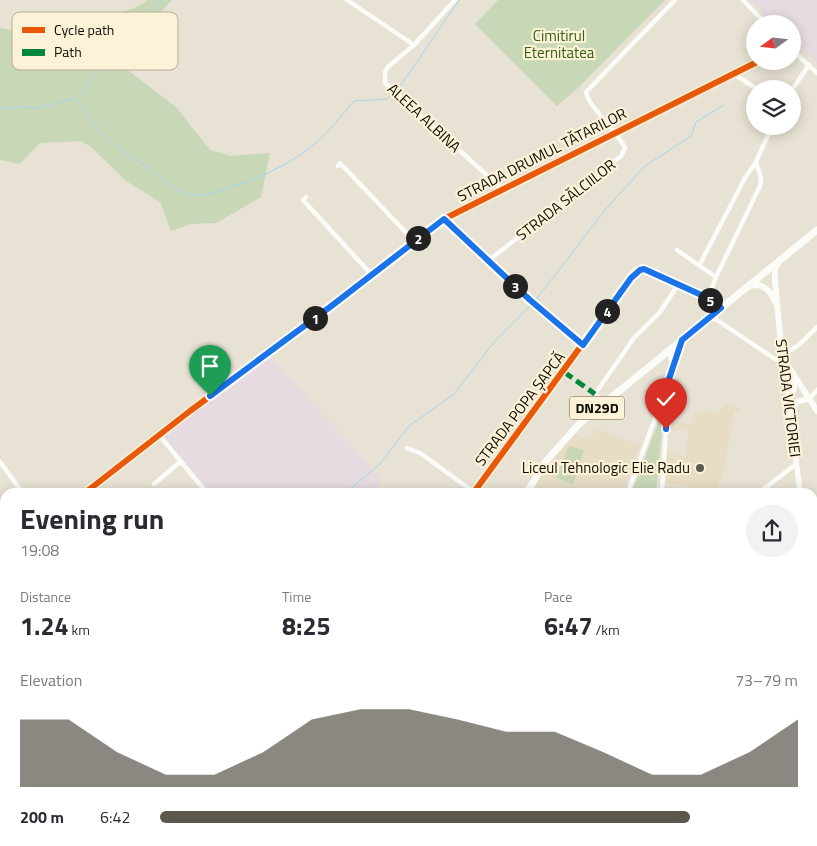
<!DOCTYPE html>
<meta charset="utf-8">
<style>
body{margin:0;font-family:"Titillium Web",sans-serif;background:#f2f2f3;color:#2b2b33;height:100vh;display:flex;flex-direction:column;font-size:19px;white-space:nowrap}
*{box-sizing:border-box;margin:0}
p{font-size:16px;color:#7c7c81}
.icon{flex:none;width:28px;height:28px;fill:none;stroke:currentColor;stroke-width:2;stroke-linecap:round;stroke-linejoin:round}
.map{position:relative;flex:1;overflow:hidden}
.drawer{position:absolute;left:0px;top:488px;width:818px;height:359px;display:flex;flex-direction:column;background:#fff;border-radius:15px 15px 0 0;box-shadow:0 2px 12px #0003}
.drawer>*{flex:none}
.needle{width:32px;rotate:255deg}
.tools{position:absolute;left:746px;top:15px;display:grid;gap:10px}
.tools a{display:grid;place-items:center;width:55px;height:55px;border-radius:50%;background:#fff;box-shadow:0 2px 12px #0003;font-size:25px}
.pin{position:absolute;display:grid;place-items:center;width:42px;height:42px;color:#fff;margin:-51px -21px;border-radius:50% 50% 50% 0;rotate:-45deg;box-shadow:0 0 5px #0007}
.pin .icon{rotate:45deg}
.km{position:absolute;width:25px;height:25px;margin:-12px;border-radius:50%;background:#222;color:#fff;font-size:14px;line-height:25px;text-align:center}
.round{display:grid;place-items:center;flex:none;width:52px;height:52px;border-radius:26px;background:#f2f2f3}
.headline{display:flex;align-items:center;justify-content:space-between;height:85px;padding:0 20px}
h1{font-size:28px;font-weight:700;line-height:38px}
.stats{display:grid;grid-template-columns:repeat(3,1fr);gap:8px;height:85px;padding:5px 20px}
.stats div{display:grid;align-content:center}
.stats b{font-size:25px;font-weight:700}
.stats small{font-size:14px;font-weight:400}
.stats p{font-size:14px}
.chart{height:140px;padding:10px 20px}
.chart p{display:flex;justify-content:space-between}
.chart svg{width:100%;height:90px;margin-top:5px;fill:#5b574c;opacity:.7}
ul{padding:0 20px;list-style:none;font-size:16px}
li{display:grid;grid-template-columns:80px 60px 1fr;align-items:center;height:38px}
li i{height:12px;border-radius:6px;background:#5b574c}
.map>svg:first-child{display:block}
.built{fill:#e6ddc4}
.industrial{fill:#e5dbe0}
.green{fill:#c8d7b6}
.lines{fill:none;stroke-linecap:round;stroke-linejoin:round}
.stream{stroke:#a7d5ec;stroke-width:1}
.minor{stroke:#fbfbf8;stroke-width:4.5}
.tertiary{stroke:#fbfbf8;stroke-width:5.5}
.secondary{stroke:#fbfbf8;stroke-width:6}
.primary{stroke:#fbfbf8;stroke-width:7}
.quiet{stroke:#00873e;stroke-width:5;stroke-dasharray:10 5;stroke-linecap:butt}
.cycleway-casing{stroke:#fcf2d8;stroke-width:9}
.cycleway{stroke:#e8590c;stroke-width:6}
.route-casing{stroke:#fff;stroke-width:10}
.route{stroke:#1a73e8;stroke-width:6}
.poi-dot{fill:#5b574c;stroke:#fcf2d8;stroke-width:2}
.labels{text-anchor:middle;stroke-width:4.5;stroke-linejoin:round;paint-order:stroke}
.shield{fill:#fcf2d8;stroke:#565144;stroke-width:1}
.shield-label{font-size:14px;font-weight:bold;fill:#0f0c04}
.park-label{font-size:15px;fill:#366111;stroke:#fcf2d8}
.street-label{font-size:15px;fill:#0f0c04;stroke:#fcf2d8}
.poi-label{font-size:15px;fill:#0f0c04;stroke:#fcf2d8;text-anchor:end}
.key{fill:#fcf2d8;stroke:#b5ad98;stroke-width:1}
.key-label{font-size:14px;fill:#0f0c04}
</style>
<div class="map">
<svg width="817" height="846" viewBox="0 0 817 846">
<rect width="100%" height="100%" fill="#e7e2d3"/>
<path class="built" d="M 726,404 L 742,410 L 734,412 L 723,476 L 716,489 L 713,492 L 692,492 L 693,487 L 665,483 L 667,450 L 685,458 L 689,431 L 668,430 L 669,422 L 691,424 L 692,418 L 698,413 L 705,411 L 718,413 Z
M 595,429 L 640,445 L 623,492 L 532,492 L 539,479 L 575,434 L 590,440 Z"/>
<path class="industrial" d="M 751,0 L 817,0 L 817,64 L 793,41 L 792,24 L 775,24 Z
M 265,351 L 380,477 L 377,492 L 208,492 L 160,435 Z"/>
<path class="green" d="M 148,0 L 172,0 L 162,11 L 125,68 L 176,107 L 210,150 L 231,156 L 270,153 L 261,197 L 216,223 L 191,224 L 171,231 L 160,202 L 126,181 L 91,147 L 81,141 L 40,143 L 20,164 L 0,160 L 0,28 C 14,29 26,39 41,37 C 48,37 54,29 60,26 C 89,14 122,19 148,0 Z
M 498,0 L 665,0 L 579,87 L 557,106 L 475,24 Z
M 664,407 L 656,492 L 632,492 Z
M 569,446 L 584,450 L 573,485 L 556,478 Z"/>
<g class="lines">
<path class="stream" d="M 77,97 L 94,76 L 112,62 L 133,41 L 146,15 L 163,0
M 0,109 L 17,107 L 37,108 L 76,98 C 82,119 117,148 136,160 C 151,168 176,193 190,195 C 202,197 216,192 228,188 C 258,179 291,164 316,143 C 330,130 342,115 354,101 L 387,99 L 401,85 L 459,0
M 535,301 L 605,210 L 644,167 L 691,136 L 696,122 L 724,105
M 350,489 L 380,464 L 410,425 L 453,395 L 496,340 L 532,304
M 0,713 L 5,713"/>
<path class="minor" d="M 347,0 L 414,45
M 455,0 L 414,45 L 388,67 L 385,72 L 385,83 L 501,188
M 743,0 L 766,24
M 792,50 L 817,73
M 734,74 L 757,89
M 792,90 L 809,65
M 338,166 L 340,163 L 414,241
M 306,197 L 303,200 L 371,274
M 444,219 L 530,300 L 583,345
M 677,250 L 716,277
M 488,261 L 621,156 L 625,148 C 617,131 588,106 586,92 L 675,0
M 700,264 L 745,178 L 756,162
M 708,298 L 716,277 L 760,186 L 761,178 L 756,162 L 772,126
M 711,316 L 778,361 L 784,362
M 670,349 L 672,368
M 782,356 L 800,344 L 817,327
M 809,399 L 817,390
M 604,402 L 595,394 L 634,338 L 660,312 L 678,285
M 159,435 L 206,492
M 407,448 L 420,453 L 474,492
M 0,462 L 22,492
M 154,484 L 180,462
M 86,492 L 190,411 L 335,304 L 444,219 L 759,61
M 474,492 L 636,271 L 644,269 L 708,298 L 721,308
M 628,492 L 667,386
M 662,492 L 669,382 L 682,341
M 760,492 L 796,464
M 0,587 L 5,588
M 0,618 L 5,620
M 0,655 L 5,654
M 812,704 L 817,697
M 0,770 L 5,763
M 0,811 L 5,821
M 13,841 L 14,846
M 235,841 L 242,846
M 415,841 L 426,846
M 598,841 L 598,846
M 296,846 L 300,841
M 484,846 L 487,841
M 544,846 L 545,841
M 630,846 L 631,841
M 711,846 L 714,841
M 757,846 L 760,841"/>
<path class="tertiary" d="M 784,362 L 800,492
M 788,403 L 794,389 L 794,378
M 789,409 L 799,401 L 809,399
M 812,583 L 817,625"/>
<path class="secondary" d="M 779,262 L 775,269 L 775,282 L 782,356 L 817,411
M 749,286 C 762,282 770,290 775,302
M 526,841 L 532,846"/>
<path class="primary" d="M 527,492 L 546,461 L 580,423 L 817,230
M 395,846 L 397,841"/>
<path class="quiet" d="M 564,372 L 595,394
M 3,817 L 5,817"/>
<defs>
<path id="cycleway" d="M 86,492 L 190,411 L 335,304 L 444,219 L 759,61
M 474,492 L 636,271 L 644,269 L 708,298 L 721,308"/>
</defs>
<use href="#cycleway" class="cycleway-casing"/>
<use href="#cycleway" class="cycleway"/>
</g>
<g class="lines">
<defs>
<path id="route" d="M 210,396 L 334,304 L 444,219 L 530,300 L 583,345 L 631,278 L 640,270 L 644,269 L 708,298 L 721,308 L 682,340 L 668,382 L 666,429"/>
</defs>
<use href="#route" class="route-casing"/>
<use href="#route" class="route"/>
</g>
<circle class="poi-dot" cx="700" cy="468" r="5"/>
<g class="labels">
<rect class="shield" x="569.5" y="396.5" width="55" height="23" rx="4"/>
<g class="shield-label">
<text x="597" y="413">DN29D</text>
</g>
<g class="park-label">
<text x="559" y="41">Cimitirul<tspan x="559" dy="17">Eternitatea</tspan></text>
</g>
<g class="street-label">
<text transform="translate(424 118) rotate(43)" y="5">ALEEA ALBINA</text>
<text transform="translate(542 155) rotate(-27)" y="5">STRADA DRUMUL TĂTARILOR</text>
<text transform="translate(566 200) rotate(-38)" y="5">STRADA SĂLCIILOR</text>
<text transform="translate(788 398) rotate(83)" y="5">STRADA VICTORIEI</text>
<text transform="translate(520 409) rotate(-53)" y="5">STRADA POPA ȘAPCĂ</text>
</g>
<g class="poi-label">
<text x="690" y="473">Liceul Tehnologic Elie Radu</text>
</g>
</g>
<rect x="12" y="12" width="166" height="58" rx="8" class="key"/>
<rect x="22" y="27" width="23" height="6" fill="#e8590c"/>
<rect x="22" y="49" width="23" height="7" fill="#00873e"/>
<g class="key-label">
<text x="54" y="35">Cycle path</text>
<text x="54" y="57">Path</text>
</g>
</svg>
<div class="tools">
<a><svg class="needle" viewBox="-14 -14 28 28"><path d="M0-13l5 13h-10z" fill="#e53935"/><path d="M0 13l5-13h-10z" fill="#7c7c81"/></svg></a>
<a><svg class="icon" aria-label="layers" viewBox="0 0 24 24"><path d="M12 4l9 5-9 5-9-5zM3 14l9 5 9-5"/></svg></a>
</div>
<div class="pin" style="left:210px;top:396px;background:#1e9e55"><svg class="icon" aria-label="arrive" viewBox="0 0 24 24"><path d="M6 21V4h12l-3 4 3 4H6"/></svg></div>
<div class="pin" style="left:666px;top:429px;background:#d93025"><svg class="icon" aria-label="check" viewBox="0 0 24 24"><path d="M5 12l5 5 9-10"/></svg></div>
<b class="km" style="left:315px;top:318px">1</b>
<b class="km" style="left:418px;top:238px">2</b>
<b class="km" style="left:515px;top:286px">3</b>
<b class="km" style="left:607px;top:311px">4</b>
<b class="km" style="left:710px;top:300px">5</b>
<section class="drawer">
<div class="headline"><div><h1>Evening run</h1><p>19:08</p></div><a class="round"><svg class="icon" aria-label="share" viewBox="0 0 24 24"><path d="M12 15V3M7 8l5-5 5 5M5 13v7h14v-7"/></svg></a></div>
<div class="stats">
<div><p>Distance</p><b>1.24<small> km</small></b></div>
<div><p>Time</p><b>8:25</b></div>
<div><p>Pace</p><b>6:47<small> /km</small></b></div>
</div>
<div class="chart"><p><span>Elevation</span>73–79 m</p>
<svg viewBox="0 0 160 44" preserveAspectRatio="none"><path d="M0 44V11L10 11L20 27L30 38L40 38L50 27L60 11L70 6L80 6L90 11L100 17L110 17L120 27L130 38L140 38L150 27L160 11V44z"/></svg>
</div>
<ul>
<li><b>200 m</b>6:42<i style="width:83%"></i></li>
</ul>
</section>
</div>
